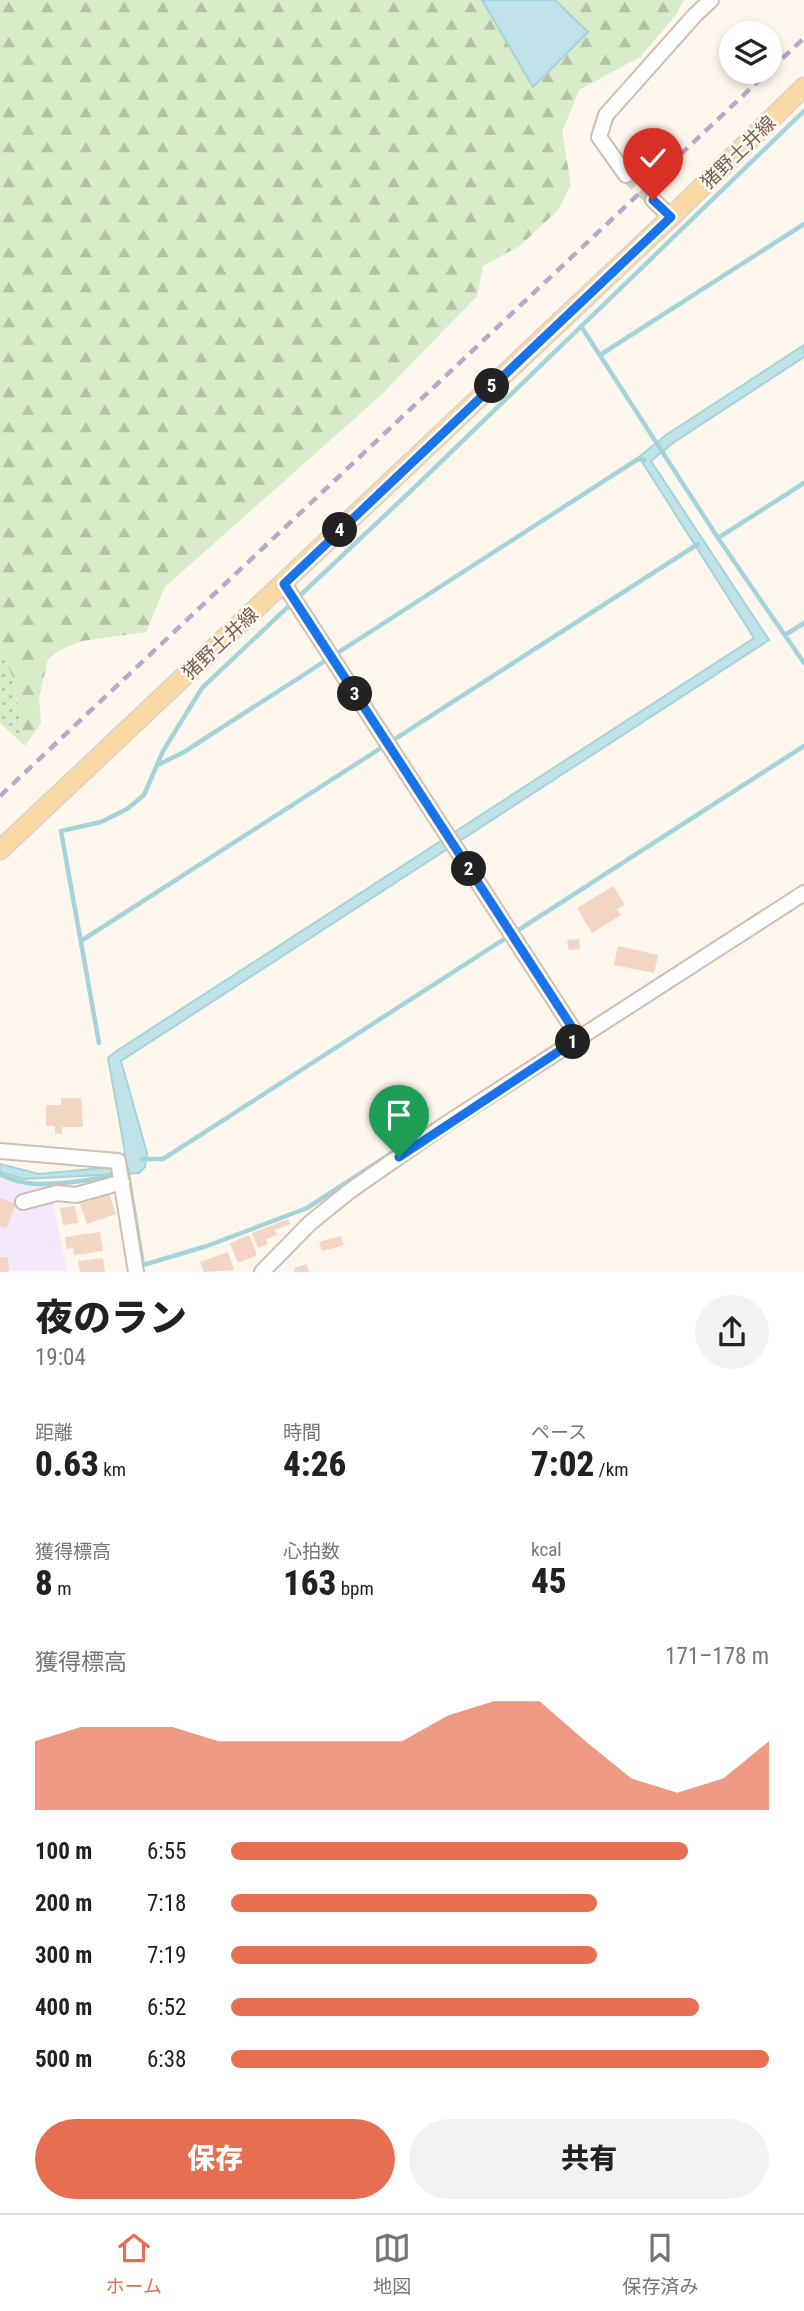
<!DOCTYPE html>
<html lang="ja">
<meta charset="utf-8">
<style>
body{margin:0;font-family:"Roboto Condensed","Noto Sans JP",sans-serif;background:#f2f2f2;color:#222;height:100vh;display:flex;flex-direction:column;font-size:26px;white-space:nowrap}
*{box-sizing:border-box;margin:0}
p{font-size:23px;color:#767676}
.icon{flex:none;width:38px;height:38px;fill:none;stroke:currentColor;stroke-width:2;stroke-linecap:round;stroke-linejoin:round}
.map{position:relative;height:1272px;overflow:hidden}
.side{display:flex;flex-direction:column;background:#fff;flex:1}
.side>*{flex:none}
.tools{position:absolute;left:719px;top:21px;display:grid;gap:14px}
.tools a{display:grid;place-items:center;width:63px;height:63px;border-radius:50%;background:#fff;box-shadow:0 4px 10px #0003;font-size:35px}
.pin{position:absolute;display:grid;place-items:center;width:60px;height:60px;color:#fff;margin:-72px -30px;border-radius:50% 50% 50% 0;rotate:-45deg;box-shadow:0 0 7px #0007}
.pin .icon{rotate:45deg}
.km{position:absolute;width:35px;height:35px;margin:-18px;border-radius:50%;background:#222;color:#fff;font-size:19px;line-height:35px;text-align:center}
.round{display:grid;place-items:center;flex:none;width:74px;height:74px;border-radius:37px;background:#f2f2f2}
.head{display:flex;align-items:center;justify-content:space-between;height:119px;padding:0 35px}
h1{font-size:38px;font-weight:800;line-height:52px}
.figures{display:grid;grid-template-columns:repeat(3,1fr);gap:10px;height:119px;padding:7px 35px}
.figures div{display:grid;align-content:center}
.figures b{font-size:35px;font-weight:800}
.figures small{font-size:19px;font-weight:400}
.figures p{font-size:19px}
.chart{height:196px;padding:14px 35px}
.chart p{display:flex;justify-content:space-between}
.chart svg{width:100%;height:126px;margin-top:7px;fill:#e76f51;opacity:.7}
.cta{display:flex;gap:14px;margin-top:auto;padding:14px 35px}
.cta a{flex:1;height:80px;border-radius:42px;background:#e76f51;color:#fff;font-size:28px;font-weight:800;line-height:80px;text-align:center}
.cta a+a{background:#f2f2f2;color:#222}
ul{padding:0 35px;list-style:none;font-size:23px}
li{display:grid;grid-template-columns:112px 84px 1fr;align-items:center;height:52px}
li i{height:18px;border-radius:9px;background:#e76f51}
.dock{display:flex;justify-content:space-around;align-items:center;height:98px;border-top:2px solid #e0e0e0;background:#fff;font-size:19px;color:#767676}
.dock a{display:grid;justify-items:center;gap:4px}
.dock .active{color:#e76f51}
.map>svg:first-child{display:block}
.education{fill:#f3e8fa}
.grass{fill:url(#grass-dots)}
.forest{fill:url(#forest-firs)}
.water{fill:#bfe3e8;stroke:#a5d3da;stroke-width:2}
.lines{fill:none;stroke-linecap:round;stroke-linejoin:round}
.stream{stroke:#a5d3da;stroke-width:4.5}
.building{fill:#f3d5c3}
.minor-tunnel{stroke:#dcd0c4;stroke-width:14;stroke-dasharray:14 7;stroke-linecap:butt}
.minor-casing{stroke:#d1beb0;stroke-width:18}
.major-casing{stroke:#dad1cd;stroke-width:21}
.minor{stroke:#fff;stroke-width:14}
.major{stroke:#fbd9a5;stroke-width:18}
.rail{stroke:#b9a8c9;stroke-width:4.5;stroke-dasharray:10 7;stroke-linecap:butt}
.route-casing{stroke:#fff;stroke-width:14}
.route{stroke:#1a73e8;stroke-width:9}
.labels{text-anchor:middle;stroke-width:5;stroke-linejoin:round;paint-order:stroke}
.street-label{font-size:19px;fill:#7a5c4d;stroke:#fffaf3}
</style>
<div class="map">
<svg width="804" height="1272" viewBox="0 0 804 1272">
<defs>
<pattern id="grass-dots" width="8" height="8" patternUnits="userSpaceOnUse" patternTransform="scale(1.75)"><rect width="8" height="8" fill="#d8ecc9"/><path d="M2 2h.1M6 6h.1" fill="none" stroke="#b4c2a5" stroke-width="1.8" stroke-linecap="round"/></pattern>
<pattern id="forest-firs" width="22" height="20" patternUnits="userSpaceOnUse" patternTransform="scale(1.75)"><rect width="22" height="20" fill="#d8ecc9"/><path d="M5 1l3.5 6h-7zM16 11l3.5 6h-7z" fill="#b4c2a5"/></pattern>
</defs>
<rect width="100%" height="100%" fill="#fdf6ec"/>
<path class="education" d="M 0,1178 L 27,1186 L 50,1186 L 67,1271 L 0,1271 Z"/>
<path class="grass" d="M 0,652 L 12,675 L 25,746 L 0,723 Z"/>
<path class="forest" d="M 0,0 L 684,0 L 676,15 L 640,57 L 579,90 L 562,132 L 571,185 L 558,210 L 521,245 L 483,266 L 477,296 L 380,396 L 165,587 L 146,632 L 82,641 L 60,650 L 48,659 L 39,698 L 41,723 L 25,746 L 12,675 L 0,652 Z"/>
<path class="water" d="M 482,0 L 555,0 L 588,32 L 533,87 Z
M 804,345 L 804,357 L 673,443 L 651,461 L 769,640 L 121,1061 L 147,1153 L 145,1167 L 139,1173 L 23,1179 L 0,1172 L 0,1164 L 39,1174 L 113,1167 L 122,1162 L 125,1152 L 108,1058 L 115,1052 L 754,638 L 639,457 L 666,435 Z"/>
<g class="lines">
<path class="stream" d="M 581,326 L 718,538 L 804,663
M 600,355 L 804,224
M 718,538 L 804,483
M 785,635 L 804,623
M 158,765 L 184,752 L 638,459 L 644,460
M 81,941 L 698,544
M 99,1043 L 61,831 L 101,822 L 127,809 L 144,795 L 163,751 L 202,688 L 416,486 L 804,111
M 142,1159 L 163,1159 L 804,746
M 127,1168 L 143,1265 L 207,1246 L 307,1208 L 401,1147
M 0,1175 C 9,1178 18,1182 27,1183 C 46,1186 101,1181 117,1172"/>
</g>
<path class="building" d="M 613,886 L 625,905 L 617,909 L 621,915 L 592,933 L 577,908 Z
M 579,939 L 580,949 L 569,950 L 567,940 Z
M 618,946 L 658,955 L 654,973 L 614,965 Z
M 61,1098 L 81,1098 L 83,1127 L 62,1127 L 62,1134 L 55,1134 L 55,1126 L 46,1126 L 46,1105 L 61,1105 Z
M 109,1194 L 116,1214 L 87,1224 L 80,1204 Z
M 0,1198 L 16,1204 L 6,1229 L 0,1226 Z
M 75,1206 L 78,1223 L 63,1225 L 60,1208 Z
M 288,1219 L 290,1224 L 275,1230 L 277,1235 L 266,1239 L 268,1244 L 258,1248 L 252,1233 Z
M 100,1232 L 103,1251 L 74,1255 L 73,1248 L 67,1249 L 65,1237 Z
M 249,1235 L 257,1255 L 238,1263 L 230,1243 Z
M 341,1236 L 344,1245 L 322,1251 L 319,1242 Z
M 228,1252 L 234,1270 L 204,1272 L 200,1262 Z
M 0,1257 L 8,1257 L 9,1272 L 0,1272 Z
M 103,1258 L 105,1272 L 80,1272 L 78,1261 Z
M 307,1264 L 309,1272 L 295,1272 L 294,1268 Z"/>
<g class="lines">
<path class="minor-tunnel" d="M 626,175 L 653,200"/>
<defs>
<path id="minor" d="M 626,175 L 599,137 L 606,115 L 695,15 L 711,0
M 653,200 L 671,217
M 284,584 L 579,1038
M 0,1151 L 118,1161 L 136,1272
M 23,1202 L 57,1193 L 76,1195 L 122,1182
M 262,1272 L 310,1223 L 351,1190 L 446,1124 L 804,893"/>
<path id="major" d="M 0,850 L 671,217 L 804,87"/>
</defs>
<use href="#minor" class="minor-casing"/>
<use href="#major" class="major-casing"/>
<use href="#minor" class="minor"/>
<use href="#major" class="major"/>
<path class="rail" d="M 770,70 L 804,38
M 0,796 L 768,72"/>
</g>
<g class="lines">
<defs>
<path id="route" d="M 399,1157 L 579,1038 L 284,584 L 671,217 L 653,200"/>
</defs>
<use href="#route" class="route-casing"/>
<use href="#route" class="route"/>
</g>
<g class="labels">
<g class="street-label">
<text transform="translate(738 152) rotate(-44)" y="7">猪野土井線</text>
<text transform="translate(220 643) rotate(-43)" y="7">猪野土井線</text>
</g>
</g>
</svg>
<div class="tools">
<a><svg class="icon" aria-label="layers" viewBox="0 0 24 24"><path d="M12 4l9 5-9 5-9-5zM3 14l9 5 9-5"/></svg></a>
</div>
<div class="pin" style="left:399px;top:1157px;background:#1e9e55"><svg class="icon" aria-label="arrive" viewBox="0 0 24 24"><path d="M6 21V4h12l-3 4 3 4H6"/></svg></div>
<div class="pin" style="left:653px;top:200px;background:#d93025"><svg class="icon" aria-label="check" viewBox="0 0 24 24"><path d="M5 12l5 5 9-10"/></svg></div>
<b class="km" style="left:573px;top:1042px">1</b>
<b class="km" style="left:469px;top:869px">2</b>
<b class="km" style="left:355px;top:694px">3</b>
<b class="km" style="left:340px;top:530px">4</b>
<b class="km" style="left:492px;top:386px">5</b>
</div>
<section class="side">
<div class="head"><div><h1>夜のラン</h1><p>19:04</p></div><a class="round"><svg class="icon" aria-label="share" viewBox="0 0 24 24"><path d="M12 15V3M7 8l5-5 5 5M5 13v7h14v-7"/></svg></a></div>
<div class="figures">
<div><p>距離</p><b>0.63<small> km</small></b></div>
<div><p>時間</p><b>4:26</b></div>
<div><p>ペース</p><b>7:02<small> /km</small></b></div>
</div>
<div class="figures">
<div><p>獲得標高</p><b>8<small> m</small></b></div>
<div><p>心拍数</p><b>163<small> bpm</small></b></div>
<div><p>kcal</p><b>45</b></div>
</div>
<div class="chart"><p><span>獲得標高</span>171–178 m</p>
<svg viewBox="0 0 160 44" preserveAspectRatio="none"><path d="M0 44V20L10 15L20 15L30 15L40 20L50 20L60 20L70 20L80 20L90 11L100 6L110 6L120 20L130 33L140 38L150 33L160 20V44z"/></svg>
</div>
<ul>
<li><b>100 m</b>6:55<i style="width:85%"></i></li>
<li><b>200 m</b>7:18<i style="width:68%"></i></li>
<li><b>300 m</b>7:19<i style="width:68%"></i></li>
<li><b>400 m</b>6:52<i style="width:87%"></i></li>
<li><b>500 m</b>6:38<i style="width:100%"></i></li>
</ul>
<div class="cta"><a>保存</a><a>共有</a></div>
</section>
<nav class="dock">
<a class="active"><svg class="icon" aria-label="home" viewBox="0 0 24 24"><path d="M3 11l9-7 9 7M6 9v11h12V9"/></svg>ホーム</a>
<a><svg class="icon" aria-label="map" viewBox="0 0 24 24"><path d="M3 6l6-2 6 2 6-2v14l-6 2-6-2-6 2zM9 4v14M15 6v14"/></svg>地図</a>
<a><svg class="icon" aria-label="saved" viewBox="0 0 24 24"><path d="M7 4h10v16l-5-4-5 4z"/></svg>保存済み</a>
</nav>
